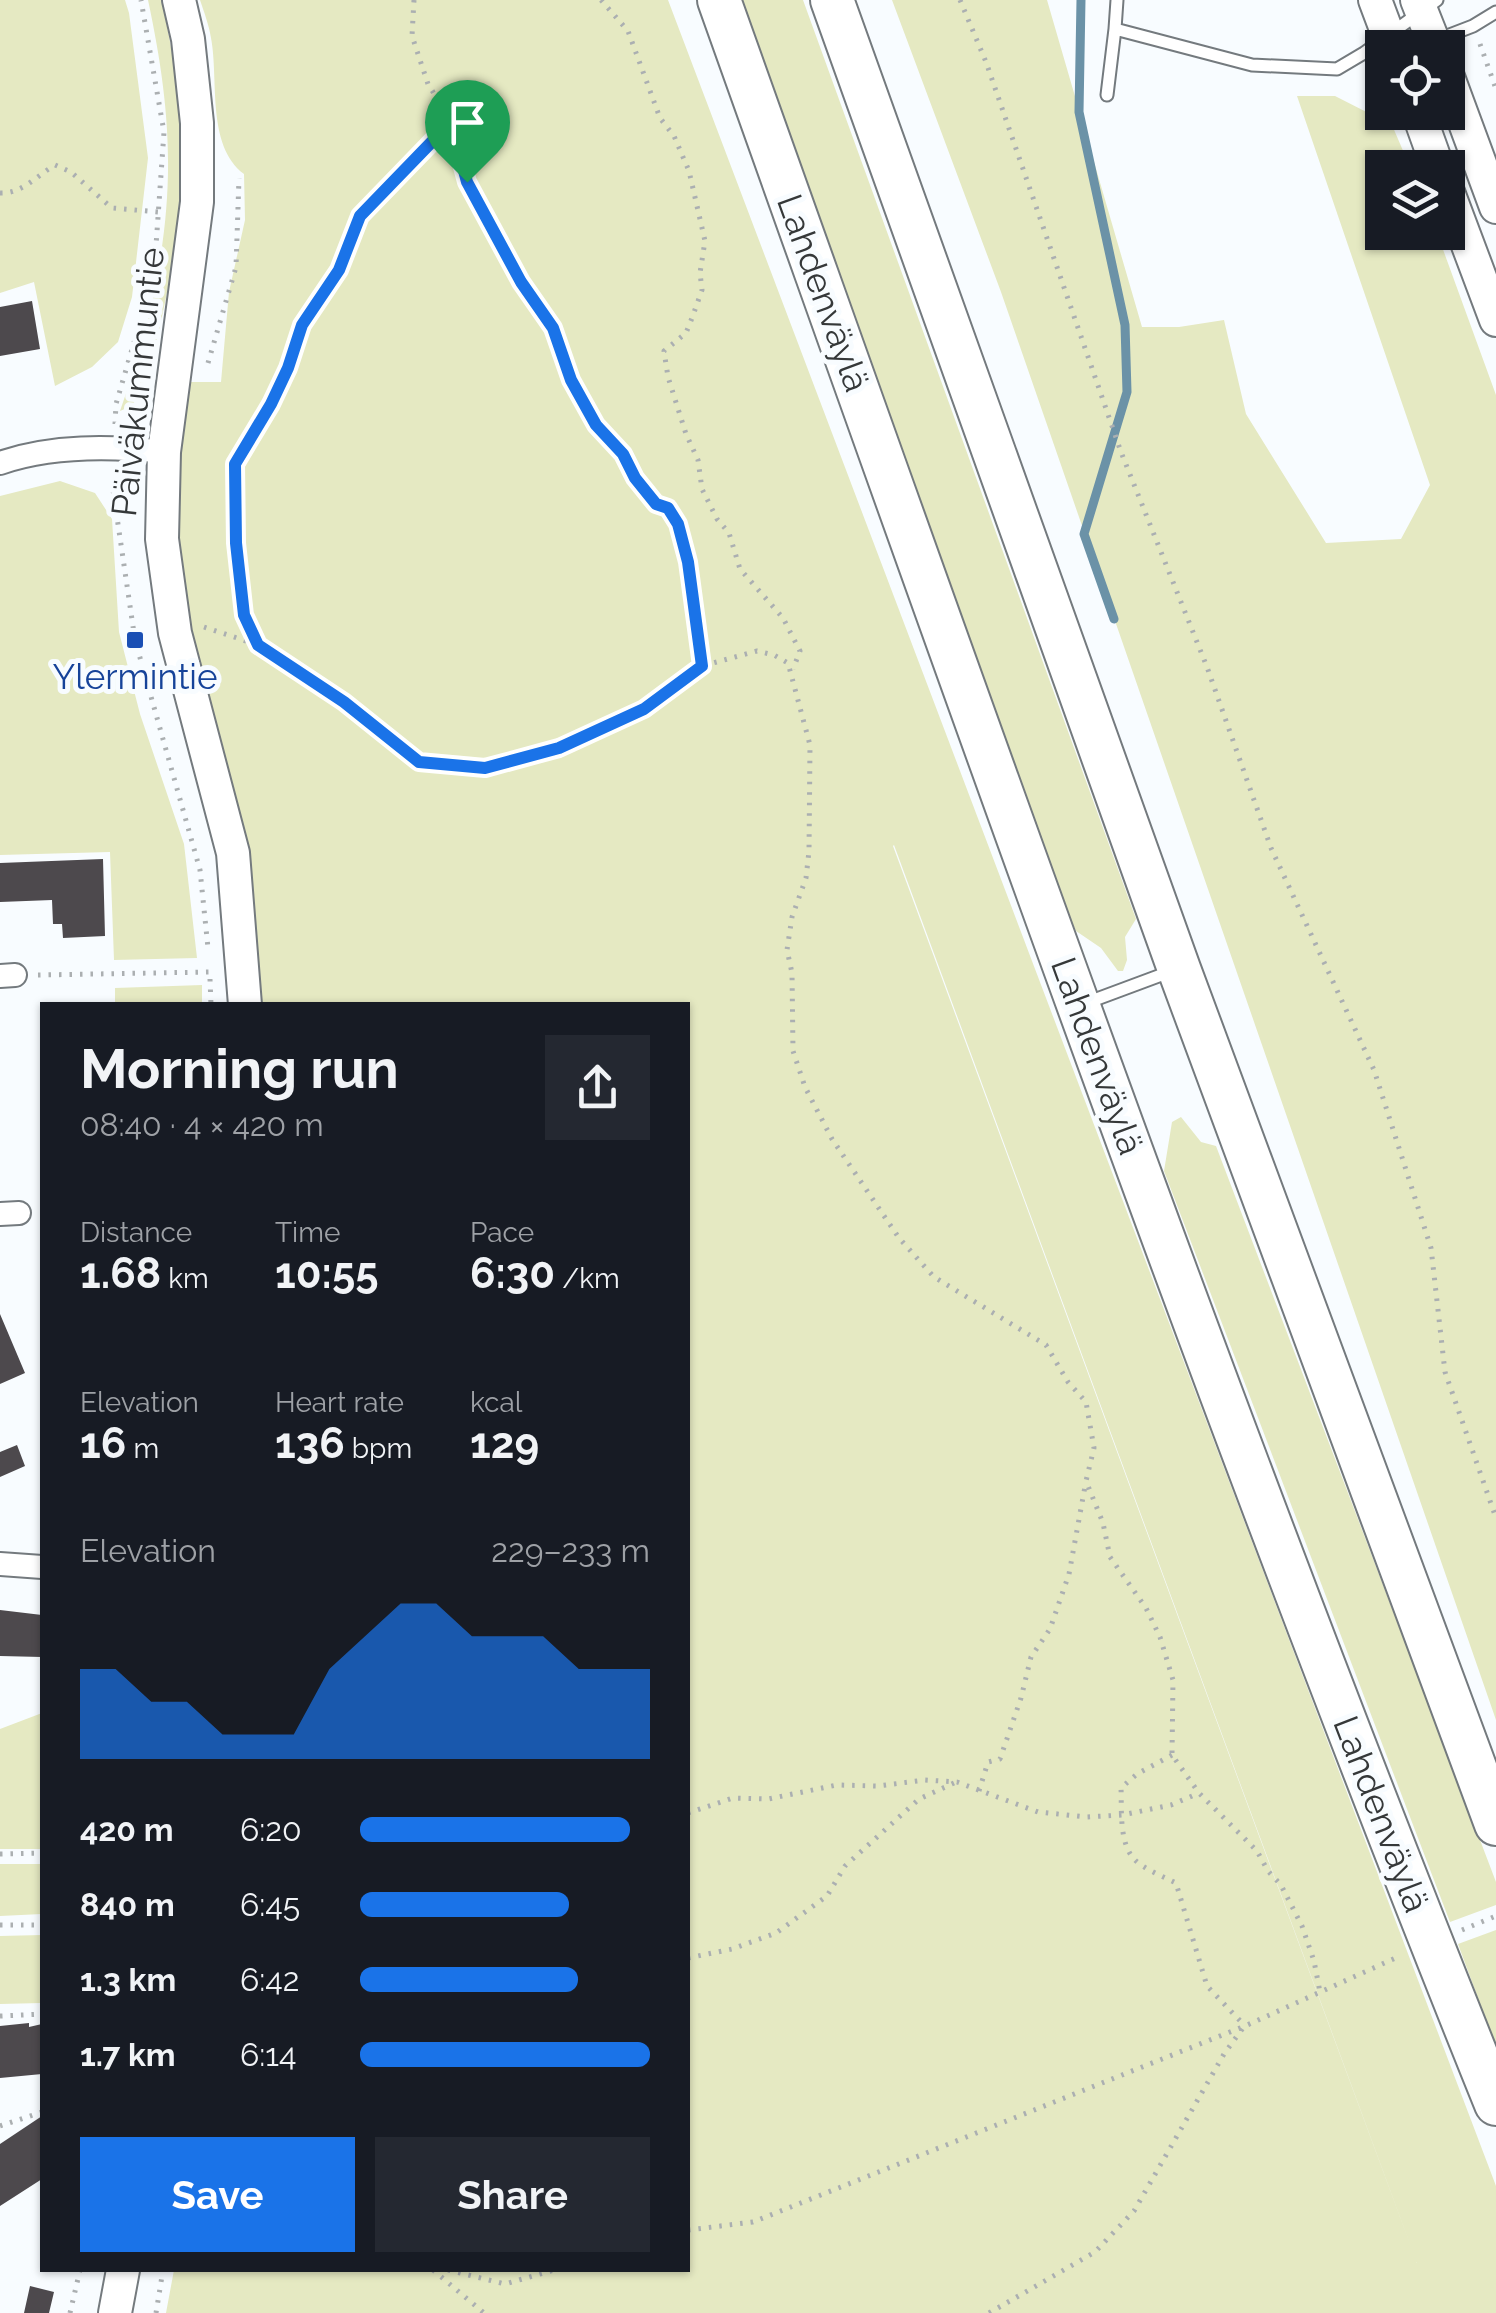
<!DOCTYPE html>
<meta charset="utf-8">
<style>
body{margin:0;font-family:Raleway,sans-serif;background:#242831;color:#f1f3f6;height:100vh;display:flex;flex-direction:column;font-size:38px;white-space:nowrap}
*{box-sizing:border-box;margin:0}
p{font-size:32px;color:#9ea1a6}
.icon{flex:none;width:55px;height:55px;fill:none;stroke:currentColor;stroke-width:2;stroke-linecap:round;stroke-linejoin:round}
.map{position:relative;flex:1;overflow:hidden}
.side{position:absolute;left:40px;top:1002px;width:650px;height:1270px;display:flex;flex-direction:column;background:#171b24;border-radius:0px;box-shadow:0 2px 8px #0004}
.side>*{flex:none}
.buttons{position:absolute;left:1365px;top:30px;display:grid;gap:20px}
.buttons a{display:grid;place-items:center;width:100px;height:100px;border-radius:0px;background:#171b24;box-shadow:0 2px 8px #0004;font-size:50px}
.pin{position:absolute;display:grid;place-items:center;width:85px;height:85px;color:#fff;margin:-102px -42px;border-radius:50% 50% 50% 0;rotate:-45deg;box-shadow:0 0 10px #0007}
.pin .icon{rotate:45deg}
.round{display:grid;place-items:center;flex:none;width:105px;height:105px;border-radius:0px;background:#242831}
.summary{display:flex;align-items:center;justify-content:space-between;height:170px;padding:0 40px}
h1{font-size:55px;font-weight:700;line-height:75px}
.metrics{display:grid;grid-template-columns:repeat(3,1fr);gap:15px;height:170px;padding:10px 40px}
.metrics div{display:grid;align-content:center}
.metrics b{font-size:42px;font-weight:700}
.metrics small{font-size:28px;font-weight:400}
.metrics p{font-size:28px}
.chart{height:280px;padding:20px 40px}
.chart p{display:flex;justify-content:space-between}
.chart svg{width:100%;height:180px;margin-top:10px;fill:#1a73e8;opacity:.7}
.button{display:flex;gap:20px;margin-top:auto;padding:20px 40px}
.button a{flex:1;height:115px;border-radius:0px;background:#1a73e8;color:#fff;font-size:40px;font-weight:700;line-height:115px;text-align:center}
.button a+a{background:#242831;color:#f1f3f6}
ul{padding:0 40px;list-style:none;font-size:32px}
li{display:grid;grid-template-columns:160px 120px 1fr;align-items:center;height:75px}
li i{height:25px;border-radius:12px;background:#1a73e8}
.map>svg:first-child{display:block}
.green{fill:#e5e9c2;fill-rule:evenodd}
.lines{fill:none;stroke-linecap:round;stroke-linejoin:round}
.stream{stroke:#6b92a7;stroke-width:9}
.building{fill:#4d494d}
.lane-casing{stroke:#747a7e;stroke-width:15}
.street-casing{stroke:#747a7e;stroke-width:26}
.secondary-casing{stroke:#747a7e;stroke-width:36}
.highway-casing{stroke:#747a7e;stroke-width:46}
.path{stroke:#abafb1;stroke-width:5;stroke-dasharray:2.5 8;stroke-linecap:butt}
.lane{stroke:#fff;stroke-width:11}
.street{stroke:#fff;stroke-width:22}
.secondary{stroke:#fff;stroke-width:32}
.highway{stroke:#fff;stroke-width:42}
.route-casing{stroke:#fff;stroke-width:20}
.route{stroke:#1a73e8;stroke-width:12}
.transit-dot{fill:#1a4fb4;stroke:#f8fcff;stroke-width:4}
.labels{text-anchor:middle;stroke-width:10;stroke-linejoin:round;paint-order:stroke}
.street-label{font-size:35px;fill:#353839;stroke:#f8fcff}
.transit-label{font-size:35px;fill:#164399;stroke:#f8fcff}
</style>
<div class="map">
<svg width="1496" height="2313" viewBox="0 0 1496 2313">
<rect width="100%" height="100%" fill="#f8fcff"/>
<path class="green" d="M 0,0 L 125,0 L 129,13 L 148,158 L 132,297 L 118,342 L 92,367 L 55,386 L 34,282 L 0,293 Z
M 148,0 L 161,0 C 191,121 185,230 154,350 L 145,349 L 143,342 C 175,212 176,131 148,0 Z
M 200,0 L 668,0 L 1496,2186 L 1496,2313 L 166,2313 L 174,2270 L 688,2270 L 688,1005 L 245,1005 L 233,853 L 175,633 L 173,382 L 221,382 L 229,292 L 245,220 L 244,174 C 206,145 219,80 211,38 C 209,25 204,12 200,0 ZM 894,845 L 1417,2263 L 893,846 Z
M 741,0 L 803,0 L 1136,919 L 1125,937 L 1127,960 L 1123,971 L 1118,971 L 1101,948 L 1076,931 L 1068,914 Z
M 892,0 L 1047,0 L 1142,327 L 1179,327 L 1224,320 L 1246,414 L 1326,543 L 1401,539 L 1430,485 L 1297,96 L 1335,96 L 1392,125 L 1410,167 L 1382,168 L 1382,232 L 1437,233 L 1496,395 L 1496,1720 L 1001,292 Z
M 143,363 L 152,366 C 147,385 140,404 120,411 L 136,364 Z
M 60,481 L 95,493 L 112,519 L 119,632 L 140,714 L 184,844 L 197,958 L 114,960 L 110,852 L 0,855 L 0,496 Z
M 202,985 L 202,1005 L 115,1005 L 115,988 Z
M 1181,1117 L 1201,1142 L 1216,1146 L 1496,1882 L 1496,1905 L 1450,1922 L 1164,1171 L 1172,1122 Z
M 42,1713 L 42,1849 L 0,1849 L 0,1729 Z
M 0,1864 L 42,1864 L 42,1914 L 0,1916 Z
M 1496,1930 L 1496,2047 L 1458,1944 Z
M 42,1935 L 42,2003 L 0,2004 L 0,1936 Z"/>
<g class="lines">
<path class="stream" d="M 1081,0 L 1079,112 L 1125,325 L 1127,392 L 1084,534 L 1114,619"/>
</g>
<path class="building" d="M 32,301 L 40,349 L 0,356 L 0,307 Z
M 103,859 L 105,936 L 63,938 L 62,924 L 53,924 L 52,900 L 0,902 L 0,863 Z
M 0,1314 L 25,1373 L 0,1384 Z
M 17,1445 L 25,1466 L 0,1477 L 0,1452 Z
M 0,1610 L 42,1615 L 42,1657 L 0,1656 Z
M 29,2023 L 29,2027 L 42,2024 L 42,2074 L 0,2078 L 0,2026 Z
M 42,2116 L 42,2179 L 0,2206 L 0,2144 Z
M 30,2286 L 54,2292 L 49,2313 L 24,2313 Z"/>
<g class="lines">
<defs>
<path id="lane" d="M 1117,0 L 1115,29 L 1252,65 L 1337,69 L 1364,53 L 1437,0
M 1393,36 L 1434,41 L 1473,26 L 1496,12
M 1107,95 L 1115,29
M 1086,1003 L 1172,971"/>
<path id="street" d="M 0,463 C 52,445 110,446 164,452
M 0,976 L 15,975
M 0,1214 L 19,1213
M 0,1564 L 42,1567"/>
<path id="secondary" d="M 179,0 L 188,39 L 197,123 L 197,202 L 164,452 L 162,539 L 175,633 L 233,853 L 245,1005
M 1375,0 L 1393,48
M 1417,0 L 1436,48
M 1448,77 L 1496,207
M 1418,112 L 1438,168
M 1448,192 L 1496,320
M 115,2313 L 123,2270"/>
<path id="highway" d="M 719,0 C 970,704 1216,1410 1496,2104
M 832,0 L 1179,969 L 1496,1824"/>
</defs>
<use href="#lane" class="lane-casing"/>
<use href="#street" class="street-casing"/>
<use href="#secondary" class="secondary-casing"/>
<use href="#highway" class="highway-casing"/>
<path class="path" d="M 414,0 L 412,36 L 428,84 L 451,121 L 467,182 L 521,282 L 553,328 L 571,380 L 595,425 L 623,454 L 635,478 L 656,503 L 668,508 L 678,524 L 688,562 L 702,666
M 601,0 L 628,31 L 660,118 L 674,136 L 689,171 L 705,241 L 700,273 L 702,290 L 692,318 L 686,333 L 664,351 L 668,377 L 686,434 L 698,460 L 702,489 L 717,519 L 729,533 L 740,569 L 783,618 L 800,651 L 793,669
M 960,0 L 986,62 L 1121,452 L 1207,667 L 1271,848 L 1374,1070 L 1431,1248 L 1445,1372 L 1496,1518
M 1480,44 L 1496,89
M 0,193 C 22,194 36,176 55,165 L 71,172 L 112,208 L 159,212
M 208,363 L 236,267 L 239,178
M 115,424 L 116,404 L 154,274 L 164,132 L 141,0
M 113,470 L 113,490 L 135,640 L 200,870 L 208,948
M 204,627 L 258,645 L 344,702 L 419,762 L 485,768 L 559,748 L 644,709 L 702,666 L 757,651 L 774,655 L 788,663 L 810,745 L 809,851 L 806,878 L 792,917 L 787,950 L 792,973 L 793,1051 L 805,1087 L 832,1139 L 899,1238 L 934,1277 L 1046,1345 L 1068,1382 L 1086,1402 L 1094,1448 L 1086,1481 L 1103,1523 L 1110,1557 L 1146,1608 L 1160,1637 L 1173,1680 L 1172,1755 L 1199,1793 L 1257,1851 L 1268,1871 L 1281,1885 L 1302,1926 L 1314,1961 L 1320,1992
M 258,645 L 243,615 L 236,543 L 235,463 L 288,368 L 302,325 L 339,270 L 360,217 L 451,121
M 38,975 L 210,972
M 210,979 L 211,1005
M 1172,1755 L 1137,1774 L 1121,1788 C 1122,1812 1118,1850 1140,1864 C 1151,1872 1164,1877 1176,1883 L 1207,1986 L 1245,2026
M 979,1791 L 988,1762 L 1000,1759 L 1021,1698 L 1031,1657 L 1050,1629 L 1069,1574 L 1086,1481
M 688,1813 L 733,1798 L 768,1799 L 837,1785 L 878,1786 L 925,1780 L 957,1782 L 1038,1812 L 1087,1817 L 1122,1815 L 1171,1805 L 1199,1793
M 0,1854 L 42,1853
M 0,1925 L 42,1925
M 1462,1930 L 1496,1916
M 688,1958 L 732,1949 L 776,1933 L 827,1896 L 845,1866 L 919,1799 L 954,1783
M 0,2016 L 42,2014
M 0,2126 L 42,2112
M 688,2230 L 753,2222 L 1245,2026 L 1400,1956
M 433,2270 L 484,2313
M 448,2270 L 505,2284 L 554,2270
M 70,2313 L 80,2270
M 156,2313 L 163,2270
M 989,2313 L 1095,2252 L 1134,2211 L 1224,2054 L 1243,2028"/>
<use href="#lane" class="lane"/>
<use href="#street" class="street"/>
<use href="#secondary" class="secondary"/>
<use href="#highway" class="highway"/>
</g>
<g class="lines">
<defs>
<path id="route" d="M 451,122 L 467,182 L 521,282 L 553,328 L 571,380 L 596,425 L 623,454 L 635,478 L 656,504 L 668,508 L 678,524 L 688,562 L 702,666 L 644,709 L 559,748 L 485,768 L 419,762 L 344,702 L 258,645 L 244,615 L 236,543 L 235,464 L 271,404 L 288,368 L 302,325 L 339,270 L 360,216 Z"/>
</defs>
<use href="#route" class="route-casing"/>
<use href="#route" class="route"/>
</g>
<rect class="transit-dot" x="125" y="630" width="20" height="20" rx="5"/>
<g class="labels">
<g class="street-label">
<text transform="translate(823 293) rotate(70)" y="12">Lahdenväylä</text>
<text transform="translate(138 382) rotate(-84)" y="12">Päiväkummuntie</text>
<text transform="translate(1097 1056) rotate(70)" y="12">Lahdenväylä</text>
<text transform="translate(1381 1814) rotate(69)" y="12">Lahdenväylä</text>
</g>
<g class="transit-label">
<text x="135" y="689">Ylermintie</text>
</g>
</g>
</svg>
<div class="buttons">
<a><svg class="icon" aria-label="locate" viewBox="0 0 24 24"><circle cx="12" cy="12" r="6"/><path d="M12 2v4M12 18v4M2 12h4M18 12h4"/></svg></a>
<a><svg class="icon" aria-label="layers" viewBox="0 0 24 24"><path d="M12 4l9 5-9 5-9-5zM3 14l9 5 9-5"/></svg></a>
</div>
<div class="pin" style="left:467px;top:182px;background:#1e9e55"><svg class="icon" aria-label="arrive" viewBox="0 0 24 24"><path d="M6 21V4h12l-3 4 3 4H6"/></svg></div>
<section class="side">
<div class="summary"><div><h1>Morning run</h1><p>08:40 · 4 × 420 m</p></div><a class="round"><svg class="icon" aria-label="share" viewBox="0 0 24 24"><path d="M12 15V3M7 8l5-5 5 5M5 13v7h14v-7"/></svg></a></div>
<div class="metrics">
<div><p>Distance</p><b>1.68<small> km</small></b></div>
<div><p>Time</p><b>10:55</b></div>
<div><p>Pace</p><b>6:30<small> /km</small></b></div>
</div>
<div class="metrics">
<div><p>Elevation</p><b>16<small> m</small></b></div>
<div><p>Heart rate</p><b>136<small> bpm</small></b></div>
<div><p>kcal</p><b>129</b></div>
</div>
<div class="chart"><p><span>Elevation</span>229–233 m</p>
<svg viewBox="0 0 160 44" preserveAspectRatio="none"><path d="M0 44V22L10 22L20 30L30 30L40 38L50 38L60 38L70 22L80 14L90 6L100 6L110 14L120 14L130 14L140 22L150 22L160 22V44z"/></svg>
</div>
<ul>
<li><b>420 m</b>6:20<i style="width:93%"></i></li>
<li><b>840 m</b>6:45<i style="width:72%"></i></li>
<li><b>1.3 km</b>6:42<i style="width:75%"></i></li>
<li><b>1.7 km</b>6:14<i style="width:100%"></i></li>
</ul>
<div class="button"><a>Save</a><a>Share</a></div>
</section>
</div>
